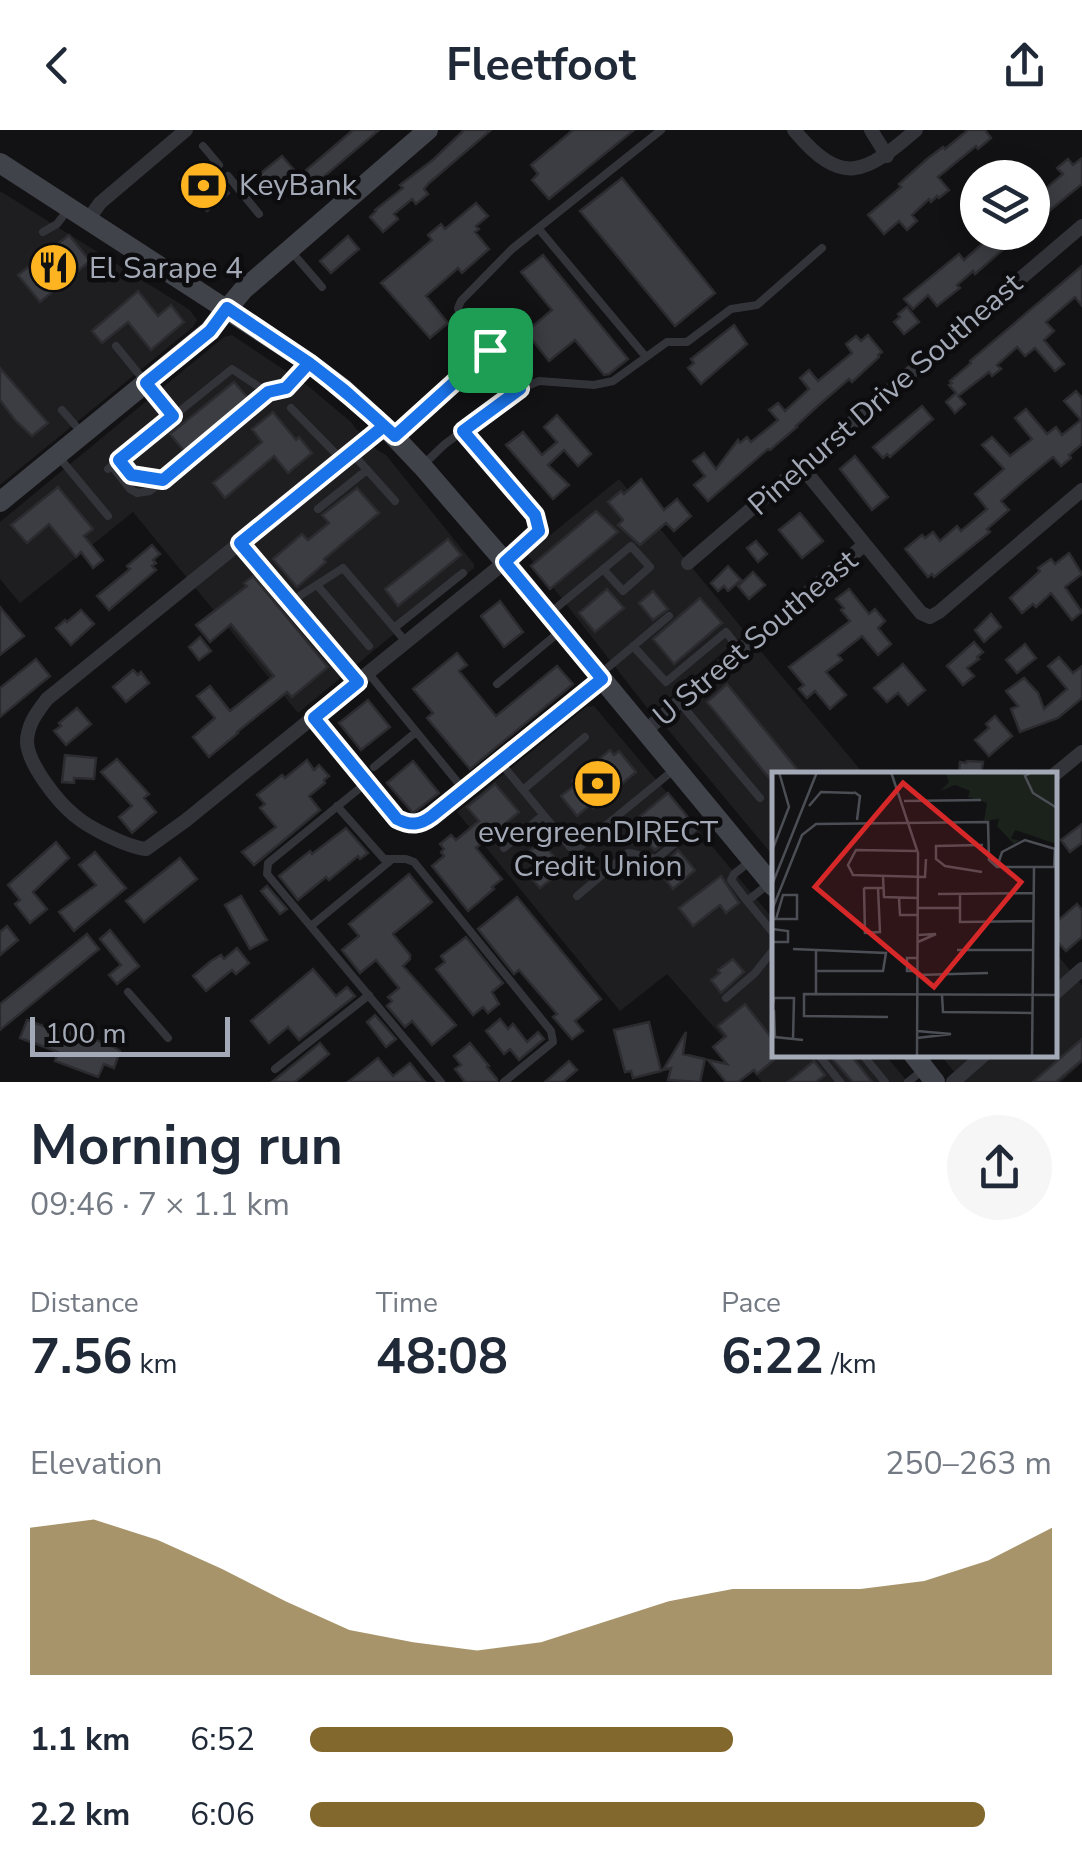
<!DOCTYPE html>
<meta charset="utf-8">
<style>
body{margin:0;font-family:"Nunito Sans",sans-serif;background:#f6f6f7;color:#1f2937;height:100vh;display:flex;flex-direction:column;font-size:38px;white-space:nowrap}
*{box-sizing:border-box;margin:0}
p{font-size:32px;color:#747a83}
.icon{flex:none;width:55px;height:55px;fill:none;stroke:currentColor;stroke-width:2;stroke-linecap:round;stroke-linejoin:round}
.map{position:relative;height:952px;overflow:hidden}
.panel{display:flex;flex-direction:column;background:#fff;flex:1}
.panel>*{flex:none}
.controls{position:absolute;left:960px;top:30px;display:grid;gap:20px}
.controls a{display:grid;place-items:center;width:90px;height:90px;border-radius:50%;background:#fff;box-shadow:0 5px 25px #0003;font-size:50px}
.scale{position:absolute;left:30px;bottom:25px;width:200px;box-sizing:border-box;padding-left:10px;border:5px solid #a3a9b6;border-top:0;font-size:28px;line-height:35px;white-space:nowrap;color:#a3a9b6;-webkit-text-stroke:8px #0d0d0f;paint-order:stroke}
.pin{position:absolute;display:grid;place-items:center;width:85px;height:85px;color:#fff;margin:-42px;border-radius:20px;box-shadow:0 5px 15px #0006}
.round{display:grid;place-items:center;flex:none;width:105px;height:105px;border-radius:52px;background:#f6f6f7}
.head{display:flex;align-items:center;justify-content:space-between;height:170px;padding:0 30px}
h1{font-size:55px;font-weight:700;line-height:75px}
.figures{display:grid;grid-template-columns:repeat(3,1fr);gap:15px;height:170px;padding:10px 30px}
.figures div{display:grid;align-content:center}
.figures b{font-size:50px;font-weight:700}
.figures small{font-size:28px;font-weight:400}
.figures p{font-size:28px}
.chart{height:280px;padding:20px 30px}
.chart p{display:flex;justify-content:space-between}
.chart svg{width:100%;height:180px;margin-top:10px;fill:#83682d;opacity:.7}
ul{padding:0 30px;list-style:none;font-size:32px}
li{display:grid;grid-template-columns:160px 120px 1fr;align-items:center;height:75px}
li i{height:25px;border-radius:12px;background:#83682d}
header{display:flex;justify-content:space-between;align-items:center;height:130px;padding:0 30px;background:#fff;font-size:45px;font-weight:700}
.map>svg:first-child{display:block}
.built{fill:#1e1e21}
.building{fill:#3c3d42;stroke:#2c2c30;stroke-width:2.5}
.lines{fill:none;stroke-linecap:round;stroke-linejoin:round}
.lane{stroke:#33343a;stroke-width:8}
.street{stroke:#33343a;stroke-width:14}
.secondary{stroke:#41434a;stroke-width:20}
.route-casing{stroke:#fff;stroke-width:20}
.route{stroke:#1a73e8;stroke-width:12}
.labels{text-anchor:middle;stroke-width:9;stroke-linejoin:round;paint-order:stroke}
.poi-label{font-size:30px;fill:#a3a9b6;stroke:#0d0d0f;text-anchor:start}
.street-label{font-size:30px;fill:#a3a9b6;stroke:#0d0d0f}
.inset-road{fill:none;stroke:#4c4e55;stroke-width:2.5}
.view{fill:#d62828;fill-opacity:0.15;stroke:#d62828;stroke-width:5}
.inset-edge{fill:none;stroke:#a3a9b6;stroke-width:5}
</style>
<header><svg class="icon" aria-label="back" viewBox="0 0 24 24"><path d="M15 5l-7 7 7 7"/></svg>Fleetfoot<svg class="icon" aria-label="share" viewBox="0 0 24 24"><path d="M12 15V3M7 8l5-5 5 5M5 13v7h14v-7"/></svg></header>
<div class="map">
<svg width="1082" height="952" viewBox="0 0 1082 952">
<rect width="100%" height="100%" fill="#121214"/>
<path class="built" d="M 0,61 L 190,180 L 197,190 L 193,197 L 0,355 Z
M 232,205 L 308,256 L 351,292 L 355,298 L 377,320 L 386,325 L 474,434 L 474,438 L 298,583 L 133,382 L 20,473 L 0,449 L 0,392 L 224,207 Z
M 619,349 L 746,503 L 655,580 L 648,579 L 527,424 Z
M 758,518 L 864,644 L 774,644 L 774,727 L 665,596 Z
M 594,576 L 774,790 L 774,924 L 885,925 L 908,952 L 762,952 L 667,844 L 620,881 L 457,682 L 586,577 Z
M 1055,822 L 1082,855 L 1082,933 L 1061,952 L 963,952 L 940,925 L 1054,924 Z"/>
<path class="building" d="M 353,0 L 379,0 L 314,55 L 304,42 Z
M 464,0 L 491,0 L 429,53 L 424,59 L 428,64 L 416,74 L 412,69 L 394,84 L 398,89 L 383,102 L 370,87 L 376,81 L 375,80 L 403,58 L 400,55 L 434,29 Z
M 573,0 L 634,0 L 549,69 L 532,50 L 538,44 L 531,35 Z
M 968,0 L 985,0 L 991,8 L 978,19 L 976,16 L 938,47 L 949,60 L 939,68 L 937,66 L 931,72 L 929,69 L 912,85 L 917,91 L 907,100 L 899,91 L 884,104 L 868,85 L 901,57 L 899,54 L 927,29 L 943,17 L 945,19 Z
M 282,26 L 296,42 L 270,64 L 256,47 Z
M 1082,28 L 1082,54 L 1032,95 L 1032,70 L 1063,44 L 1057,38 L 1068,29 L 1073,35 Z
M 201,32 L 210,43 L 213,40 L 222,42 L 222,51 L 220,53 L 229,63 L 207,81 L 186,59 L 188,58 L 180,49 Z
M 622,48 L 715,163 L 675,196 L 580,81 Z
M 476,73 L 488,86 L 476,96 L 479,99 L 475,102 L 489,119 L 462,143 L 458,138 L 426,166 L 448,193 L 430,208 L 381,153 L 432,110 L 428,105 L 441,94 L 445,99 Z
M 986,102 L 1023,102 L 975,144 L 973,141 L 957,155 L 960,158 L 937,176 L 928,165 L 913,179 L 904,169 L 959,124 L 964,130 L 990,107 Z
M 69,105 L 90,131 L 40,172 L 18,145 Z
M 348,106 L 359,119 L 331,143 L 320,131 Z
M 543,125 L 628,229 L 609,244 L 604,245 L 575,210 L 549,231 L 526,202 L 552,180 L 521,142 Z
M 1082,136 L 1082,176 L 1075,167 L 1046,192 L 1054,201 L 1044,210 L 1064,234 L 1055,241 L 1035,218 L 1025,226 L 1017,217 L 997,235 L 1001,239 L 992,246 L 989,242 L 958,266 L 965,274 L 955,283 L 946,272 L 956,263 L 949,255 L 952,253 L 950,251 L 971,233 L 970,231 Z
M 138,161 L 158,186 L 171,175 L 184,192 L 151,220 L 128,192 L 102,213 L 92,201 Z
M 907,177 L 919,192 L 904,204 L 894,192 L 900,187 L 898,184 Z
M 734,195 L 747,214 L 701,254 L 688,238 L 694,233 L 691,229 Z
M 868,205 L 882,222 L 878,225 L 879,227 L 852,252 L 849,249 L 820,274 L 796,296 L 797,297 L 770,320 L 768,319 L 708,371 L 694,355 L 705,346 L 693,331 L 704,323 L 716,339 L 738,310 L 740,313 L 747,307 L 751,312 L 778,290 L 769,280 L 778,273 L 785,281 L 809,259 L 800,248 L 809,240 L 818,251 L 852,223 L 846,214 L 856,206 L 861,211 Z
M 0,238 L 48,293 L 32,306 L 15,290 L 0,270 Z
M 234,252 L 249,269 L 185,322 L 170,304 Z
M 1076,261 L 1082,268 L 1082,314 L 1069,325 L 1071,328 L 1061,336 L 1053,327 L 1025,350 L 1001,371 L 1009,380 L 987,399 L 990,402 L 934,447 L 932,444 L 928,447 L 905,419 L 922,405 L 925,408 L 933,402 L 940,411 L 957,396 L 961,401 L 987,379 L 975,364 L 1004,339 L 982,315 L 992,307 L 1010,326 L 1032,309 L 1015,288 L 1026,279 L 1047,304 L 1056,297 L 1062,305 L 1081,290 L 1064,271 Z
M 922,276 L 933,289 L 890,327 L 887,324 L 883,328 L 873,317 Z
M 273,282 L 296,310 L 299,307 L 312,323 L 288,343 L 274,326 L 225,368 L 213,353 L 262,312 L 252,299 Z
M 557,285 L 591,324 L 578,336 L 564,320 L 548,335 L 569,355 L 553,369 L 506,315 L 523,302 L 542,325 L 557,312 L 544,297 Z
M 855,326 L 888,367 L 872,380 L 840,339 Z
M 641,349 L 664,380 L 677,369 L 691,386 L 674,401 L 666,393 L 640,415 L 618,395 L 623,390 L 608,372 L 621,361 L 624,364 Z
M 58,357 L 93,399 L 84,406 L 103,430 L 93,438 L 81,422 L 76,427 L 49,394 L 27,413 L 11,395 Z
M 357,358 L 379,383 L 324,429 L 326,432 L 297,457 L 273,429 L 302,404 L 308,410 L 329,393 L 322,385 Z
M 596,381 L 618,402 L 550,459 L 531,436 Z
M 800,383 L 823,411 L 802,428 L 779,400 Z
M 448,409 L 461,425 L 398,476 L 385,459 Z
M 756,411 L 767,424 L 758,432 L 747,418 Z
M 152,415 L 160,424 L 153,430 L 156,433 L 152,436 L 156,440 L 109,480 L 97,466 L 130,439 L 127,436 Z
M 1069,423 L 1082,444 L 1065,457 L 1082,482 L 1072,490 L 1051,463 L 1036,477 L 1033,474 L 1022,483 L 1010,468 L 1040,441 L 1038,438 L 1051,429 L 1055,434 Z
M 728,436 L 741,450 L 728,461 L 724,456 L 718,461 L 711,453 Z
M 753,442 L 765,455 L 749,469 L 738,456 Z
M 253,446 L 328,537 L 292,567 L 287,562 L 237,602 L 238,603 L 209,627 L 193,607 L 215,588 L 197,566 L 210,556 L 230,581 L 274,546 L 231,494 L 210,512 L 196,495 L 247,456 L 244,453 Z
M 607,459 L 624,478 L 595,502 L 579,483 Z
M 849,459 L 869,484 L 875,479 L 885,491 L 878,498 L 891,514 L 878,525 L 862,506 L 838,525 L 842,530 L 826,542 L 846,565 L 830,579 L 815,561 L 807,568 L 799,559 L 804,555 L 789,537 L 850,491 L 841,480 L 844,478 L 836,469 Z
M 653,461 L 668,479 L 653,490 L 639,473 Z
M 700,468 L 722,493 L 674,534 L 653,509 Z
M 500,471 L 523,502 L 504,517 L 481,486 Z
M 0,477 L 24,506 L 0,525 Z
M 81,480 L 94,494 L 71,515 L 56,498 L 65,490 L 67,492 Z
M 991,484 L 1001,497 L 984,512 L 975,500 Z
M 200,507 L 211,521 L 199,530 L 189,517 Z
M 974,512 L 983,522 L 977,527 L 979,529 L 967,538 L 974,546 L 963,555 L 947,536 Z
M 1025,514 L 1036,528 L 1017,543 L 1006,530 Z
M 457,523 L 467,535 L 459,541 L 496,586 L 557,536 L 573,554 L 470,639 L 427,588 L 433,583 L 413,559 Z
M 1059,527 L 1073,543 L 1082,536 L 1082,568 L 1058,588 L 1020,602 L 1011,579 L 1018,576 L 1006,561 L 1024,548 L 1038,563 L 1044,579 L 1067,559 L 1048,536 Z
M 36,529 L 50,546 L 0,587 L 0,558 Z
M 903,534 L 925,560 L 908,575 L 898,563 L 887,572 L 874,558 Z
M 133,540 L 138,545 L 141,542 L 149,553 L 126,572 L 113,557 Z
M 727,554 L 801,644 L 774,644 L 774,654 L 707,572 Z
M 368,570 L 390,597 L 361,620 L 339,593 Z
M 77,578 L 91,594 L 66,615 L 54,601 L 61,596 L 59,593 Z
M 995,586 L 1012,606 L 989,626 L 975,610 L 989,598 L 986,594 Z
M 610,620 L 614,625 L 619,621 L 636,642 L 593,678 L 591,674 L 577,686 L 561,666 L 575,655 L 572,651 Z
M 65,625 L 96,628 L 94,649 L 74,648 L 74,653 L 62,652 Z
M 117,629 L 149,664 L 144,668 L 156,682 L 132,703 L 119,687 L 132,676 L 101,642 Z
M 307,630 L 314,640 L 319,635 L 329,646 L 324,650 L 325,653 L 309,666 L 320,680 L 254,735 L 242,722 L 276,697 L 260,678 L 265,674 L 257,665 L 282,645 L 285,648 Z
M 413,631 L 439,663 L 413,683 L 387,653 Z
M 967,631 L 983,632 L 981,644 L 959,643 L 960,632 L 966,633 Z
M 495,654 L 519,682 L 476,718 L 502,749 L 492,757 L 494,759 L 468,781 L 432,736 L 444,726 L 441,722 L 444,719 L 440,714 L 451,705 L 456,710 L 479,691 L 467,677 Z
M 668,663 L 691,691 L 655,720 L 642,708 L 632,693 Z
M 1082,694 L 1082,713 L 1070,722 L 1061,710 Z
M 346,698 L 368,723 L 360,729 L 358,726 L 329,750 L 326,747 L 298,770 L 279,746 L 310,721 L 312,724 Z
M 56,712 L 69,728 L 33,762 L 47,779 L 30,793 L 15,774 L 20,770 L 8,755 Z
M 542,712 L 564,739 L 540,758 L 534,751 L 544,742 L 527,723 Z
M 678,720 L 695,740 L 673,759 L 658,740 Z
M 95,722 L 126,758 L 74,801 L 59,782 L 96,755 L 79,735 Z
M 180,728 L 197,749 L 144,792 L 126,771 Z
M 409,744 L 432,772 L 393,804 L 410,825 L 410,829 L 403,836 L 456,895 L 432,915 L 412,891 L 405,897 L 387,876 L 392,871 L 388,867 L 399,858 L 376,830 L 360,843 L 342,820 L 359,806 L 349,794 Z
M 721,746 L 739,773 L 726,783 L 720,775 L 693,796 L 679,778 Z
M 267,756 L 287,779 L 280,784 L 261,761 Z
M 241,766 L 267,810 L 250,819 L 225,775 Z
M 517,767 L 601,869 L 575,891 L 583,901 L 572,909 L 553,887 L 557,884 L 519,840 L 514,844 L 478,799 Z
M 1077,774 L 1082,780 L 1082,807 L 1066,821 L 1054,808 L 1054,794 Z
M 7,796 L 18,810 L 0,825 L 0,802 Z
M 110,800 L 139,836 L 117,854 L 109,845 L 121,835 L 100,809 Z
M 87,804 L 99,819 L 0,900 L 0,874 Z
M 466,807 L 503,853 L 492,862 L 499,874 L 488,883 L 483,877 L 473,885 L 436,839 L 445,832 L 441,826 Z
M 237,818 L 249,833 L 236,844 L 232,840 L 206,861 L 193,846 L 211,831 L 221,825 L 224,829 Z
M 733,829 L 744,842 L 721,863 L 711,850 L 720,843 L 718,840 Z
M 313,839 L 336,866 L 347,857 L 355,866 L 299,910 L 288,897 L 269,913 L 251,891 Z
M 745,874 L 774,911 L 774,930 L 757,944 L 754,940 L 738,952 L 726,952 L 708,930 L 727,934 L 713,917 L 726,906 L 718,896 Z
M 375,885 L 396,909 L 386,917 L 367,892 Z
M 500,889 L 508,899 L 513,894 L 527,912 L 538,902 L 544,909 L 519,930 L 510,919 L 504,924 L 486,901 Z
M 27,890 L 57,901 L 58,898 L 64,900 L 65,898 L 114,917 L 120,921 L 114,938 L 104,934 L 98,947 L 55,931 L 58,922 L 20,908 Z
M 649,892 L 661,941 L 633,948 L 631,941 L 625,942 L 614,900 Z
M 686,902 L 683,924 L 705,929 L 700,952 L 668,950 L 671,938 L 663,940 Z
M 1082,909 L 1082,930 L 1056,952 L 1033,952 Z
M 320,913 L 329,924 L 295,952 L 272,952 Z
M 470,913 L 489,936 L 487,937 L 497,949 L 497,952 L 465,952 L 455,939 L 461,935 L 454,926 Z
M 828,924 L 850,924 L 872,952 L 853,952 Z
M 378,928 L 393,946 L 410,933 L 425,952 L 348,952 Z
M 569,931 L 577,940 L 563,952 L 545,952 Z
M 814,931 L 825,945 L 816,952 L 788,952 Z"/>
<g class="lines">
<path class="lane" d="M 661,0 L 512,119 L 461,171 L 458,178 L 460,185 L 520,259 L 539,251 L 594,255 L 613,251 L 667,212 L 687,212 L 731,179 L 757,175 L 822,118
M 203,16 L 219,35
M 228,46 L 259,84
M 538,98 L 646,227
M 43,102 L 57,94 L 67,81
M 290,120 L 322,157
M 116,216 L 173,286
M 291,278 L 342,330
M 62,280 L 82,303
M 463,301 L 535,385 L 539,401 L 505,432
M 397,305 L 490,221
M 351,322 L 395,371
M 58,326 L 108,386
M 119,330 L 131,345 L 162,350
M 425,333 L 445,314 L 520,259
M 112,336 L 130,359 L 137,363 L 150,361 L 268,263
M 108,339 L 232,239 L 268,263 L 286,259 L 306,236
M 318,379 L 367,340
M 240,413 L 358,552
M 317,455 L 369,516
M 290,472 L 343,438 L 407,513
M 549,484 C 576,461 604,439 631,416 L 650,437 L 623,461 L 603,439
M 394,498 L 463,443
M 633,516 L 666,552 L 726,502 L 740,520
M 369,544 L 464,660
M 599,545 L 669,486
M 497,554 L 558,503
M 680,573 L 760,668
M 500,632 L 570,717 L 577,719 L 676,638
M 374,637 L 416,602
M 366,653 L 268,733 L 267,744 L 441,952
M 523,660 L 585,607
M 337,676 L 384,729 L 406,729 L 414,732 L 551,901 L 553,912 L 504,952
M 504,718 L 543,685
M 748,733 L 734,744 L 731,750 L 747,771 L 770,753
M 577,766 L 628,723 C 639,723 646,730 657,728 L 710,685
M 747,771 L 774,804
M 311,796 L 390,731
M 128,862 L 168,908
M 726,868 L 755,843 L 774,819
M 818,924 L 840,952
M 862,924 L 885,952
M 275,939 L 369,865
M 908,952 L 924,939"/>
<path class="street" d="M 794,0 C 842,58 865,44 916,0
M 871,0 L 887,26
M 88,90 L 100,73 L 186,0
M 384,296 L 47,569 C 37,582 27,595 27,612 C 28,634 57,671 74,685 C 89,698 127,717 146,719 L 185,691 L 505,432
M 801,336 L 921,483 L 930,487 L 939,482 L 1082,360
M 688,433 L 1082,96
M 314,588 L 397,689 L 408,695 L 422,693 L 602,549
M 645,601 L 864,415
M 1054,645 L 1082,622
M 1054,864 L 1082,839
M 953,952 L 985,924"/>
<path class="secondary" d="M 0,33 L 309,233 L 344,259 L 384,296 L 422,336 L 517,446 L 774,757
M 0,372 L 209,201 L 243,160 L 428,0
M 913,924 L 935,952"/>
</g>
<g class="lines">
<defs>
<path id="route" d="M 490,220 L 395,306 C 367,280 339,256 309,233 L 286,258 L 268,262 L 163,350 L 131,345 L 119,330 L 173,286 L 146,253 L 210,201 L 227,178 L 309,233 L 344,260 L 384,296 L 240,413 L 358,552 L 314,588 L 397,689 C 411,696 420,695 432,686 L 602,549 L 505,432 L 539,401 L 535,385 L 463,301 L 520,259 L 490,220"/>
</defs>
<use href="#route" class="route-casing"/>
<use href="#route" class="route"/>
</g>
<defs>
<symbol id="bank-disc" viewBox="-11 -11 22 22"><circle r="9.5" fill="#feb420" stroke="#0d0d0f"/><path d="M-6-4H6V4H-6ZM0-2.3a2.3 2.3 0 1 0 0 4.6a2.3 2.3 0 1 0 0-4.6Z" fill="#111"/></symbol>
<symbol id="restaurant-disc" viewBox="-11 -11 22 22"><circle r="9.5" fill="#feb420" stroke="#0d0d0f"/><path d="M-5-6h1v4h1v-4h1v4h1v-4h1v5L-1.5 .5V6h-2V.5L-5-1ZM5-6V6H3V1.5H1.5Q1.5-4 5-6Z" fill="#111"/></symbol>
</defs>
<g fill-rule="evenodd">
<use href="#bank-disc" x="176" y="28" width="55" height="55"/>
<use href="#restaurant-disc" x="26" y="110" width="55" height="55"/>
<use href="#bank-disc" x="570" y="626" width="55" height="55"/>
</g>
<g class="labels">
<g class="poi-label">
<text x="239" y="65">KeyBank</text>
<text x="89" y="148">El Sarape 4</text>
<text x="598" y="712" text-anchor="middle">evergreenDIRECT<tspan x="598" dy="34">Credit Union</tspan></text>
</g>
<g class="street-label">
<text transform="translate(885 264) rotate(-41)" y="10">Pinehurst Drive Southeast</text>
<text transform="translate(755 508) rotate(-40)" y="10">U Street Southeast</text>
</g>
</g>
<g transform="translate(772 642)">
<rect width="285" height="285" fill="#121214"/>
<path d="M 173,0 L 285,0 L 284,72 L 243,58 L 239,67 L 247,68 L 242,72 L 225,54 L 227,47 L 212,49 L 215,31 L 196,25 L 198,19 L 183,13 L 168,19 L 177,10 Z" fill="#1a221b"/>
<path class="inset-road" d="M 119,0 L 146,81 L 145,285M 260,0 L 253,4 L 261,21 L 285,36M 82,20 L 88,24 L 85,48M 132,29 L 209,28M 37,34 L 49,20 L 82,21M 0,79 L 17,35 L 7,0M 144,79 L 84,78 L 76,93 L 81,103 L 153,105 L 154,87M 210,100 L 173,94 L 164,87 L 164,74 L 211,73M 111,104 L 112,125 L 145,126M 0,113 L 45,0M 106,116 L 108,160 L 93,161 L 92,117 L 93,116 L 111,116M 188,121 L 188,150 L 262,149M 166,122 L 262,121M 127,126 L 128,143 L 145,143M 146,136 L 187,136M 0,138 L 30,63 L 44,52 L 216,50 L 217,88 L 225,95 L 282,95 L 283,77 L 253,68 L 230,80 L 225,95M 0,147 L 25,147 L 25,123 L 11,123 L 4,147M 0,157 L 16,159 L 16,170 L 0,170M 146,170 L 164,162 L 146,163M 21,177 L 114,181 L 111,199 L 44,199M 185,178 L 261,178M 144,199 L 135,199 L 135,186 L 146,186M 146,203 L 216,201M 44,222 L 44,177M 170,223 L 171,240 L 260,241M 0,238 L 2,226 L 22,226 L 21,268M 2,238 L 3,265 L 31,268M 116,245 L 32,244 L 32,222 L 285,223M 145,266 L 179,262 L 145,259M 260,285 L 262,95"/>
<path class="view" d="M 131,11 L 249,110 L 162,215 L 43,115 Z"/>
<rect width="285" height="285" class="inset-edge"/>
</g>
</svg>
<div class="controls">
<a><svg class="icon" aria-label="layers" viewBox="0 0 24 24"><path d="M12 4l9 5-9 5-9-5zM3 14l9 5 9-5"/></svg></a>
</div>
<div class="scale">100 m</div>
<div class="pin" style="left:490px;top:220px;background:#1e9e55"><svg class="icon" aria-label="arrive" viewBox="0 0 24 24"><path d="M6 21V4h12l-3 4 3 4H6"/></svg></div>
</div>
<section class="panel">
<div class="head"><div><h1>Morning run</h1><p>09:46 · 7 × 1.1 km</p></div><a class="round"><svg class="icon" aria-label="share" viewBox="0 0 24 24"><path d="M12 15V3M7 8l5-5 5 5M5 13v7h14v-7"/></svg></a></div>
<div class="figures">
<div><p>Distance</p><b>7.56<small> km</small></b></div>
<div><p>Time</p><b>48:08</b></div>
<div><p>Pace</p><b>6:22<small> /km</small></b></div>
</div>
<div class="chart"><p><span>Elevation</span>250–263 m</p>
<svg viewBox="0 0 160 44" preserveAspectRatio="none"><path d="M0 44V8L10 6L20 11L30 18L40 26L50 33L60 36L70 38L80 36L90 31L100 26L110 23L120 23L130 23L140 21L150 16L160 8V44z"/></svg>
</div>
<ul>
<li><b>1.1 km</b>6:52<i style="width:57%"></i></li>
<li><b>2.2 km</b>6:06<i style="width:91%"></i></li>
</ul>
</section>
